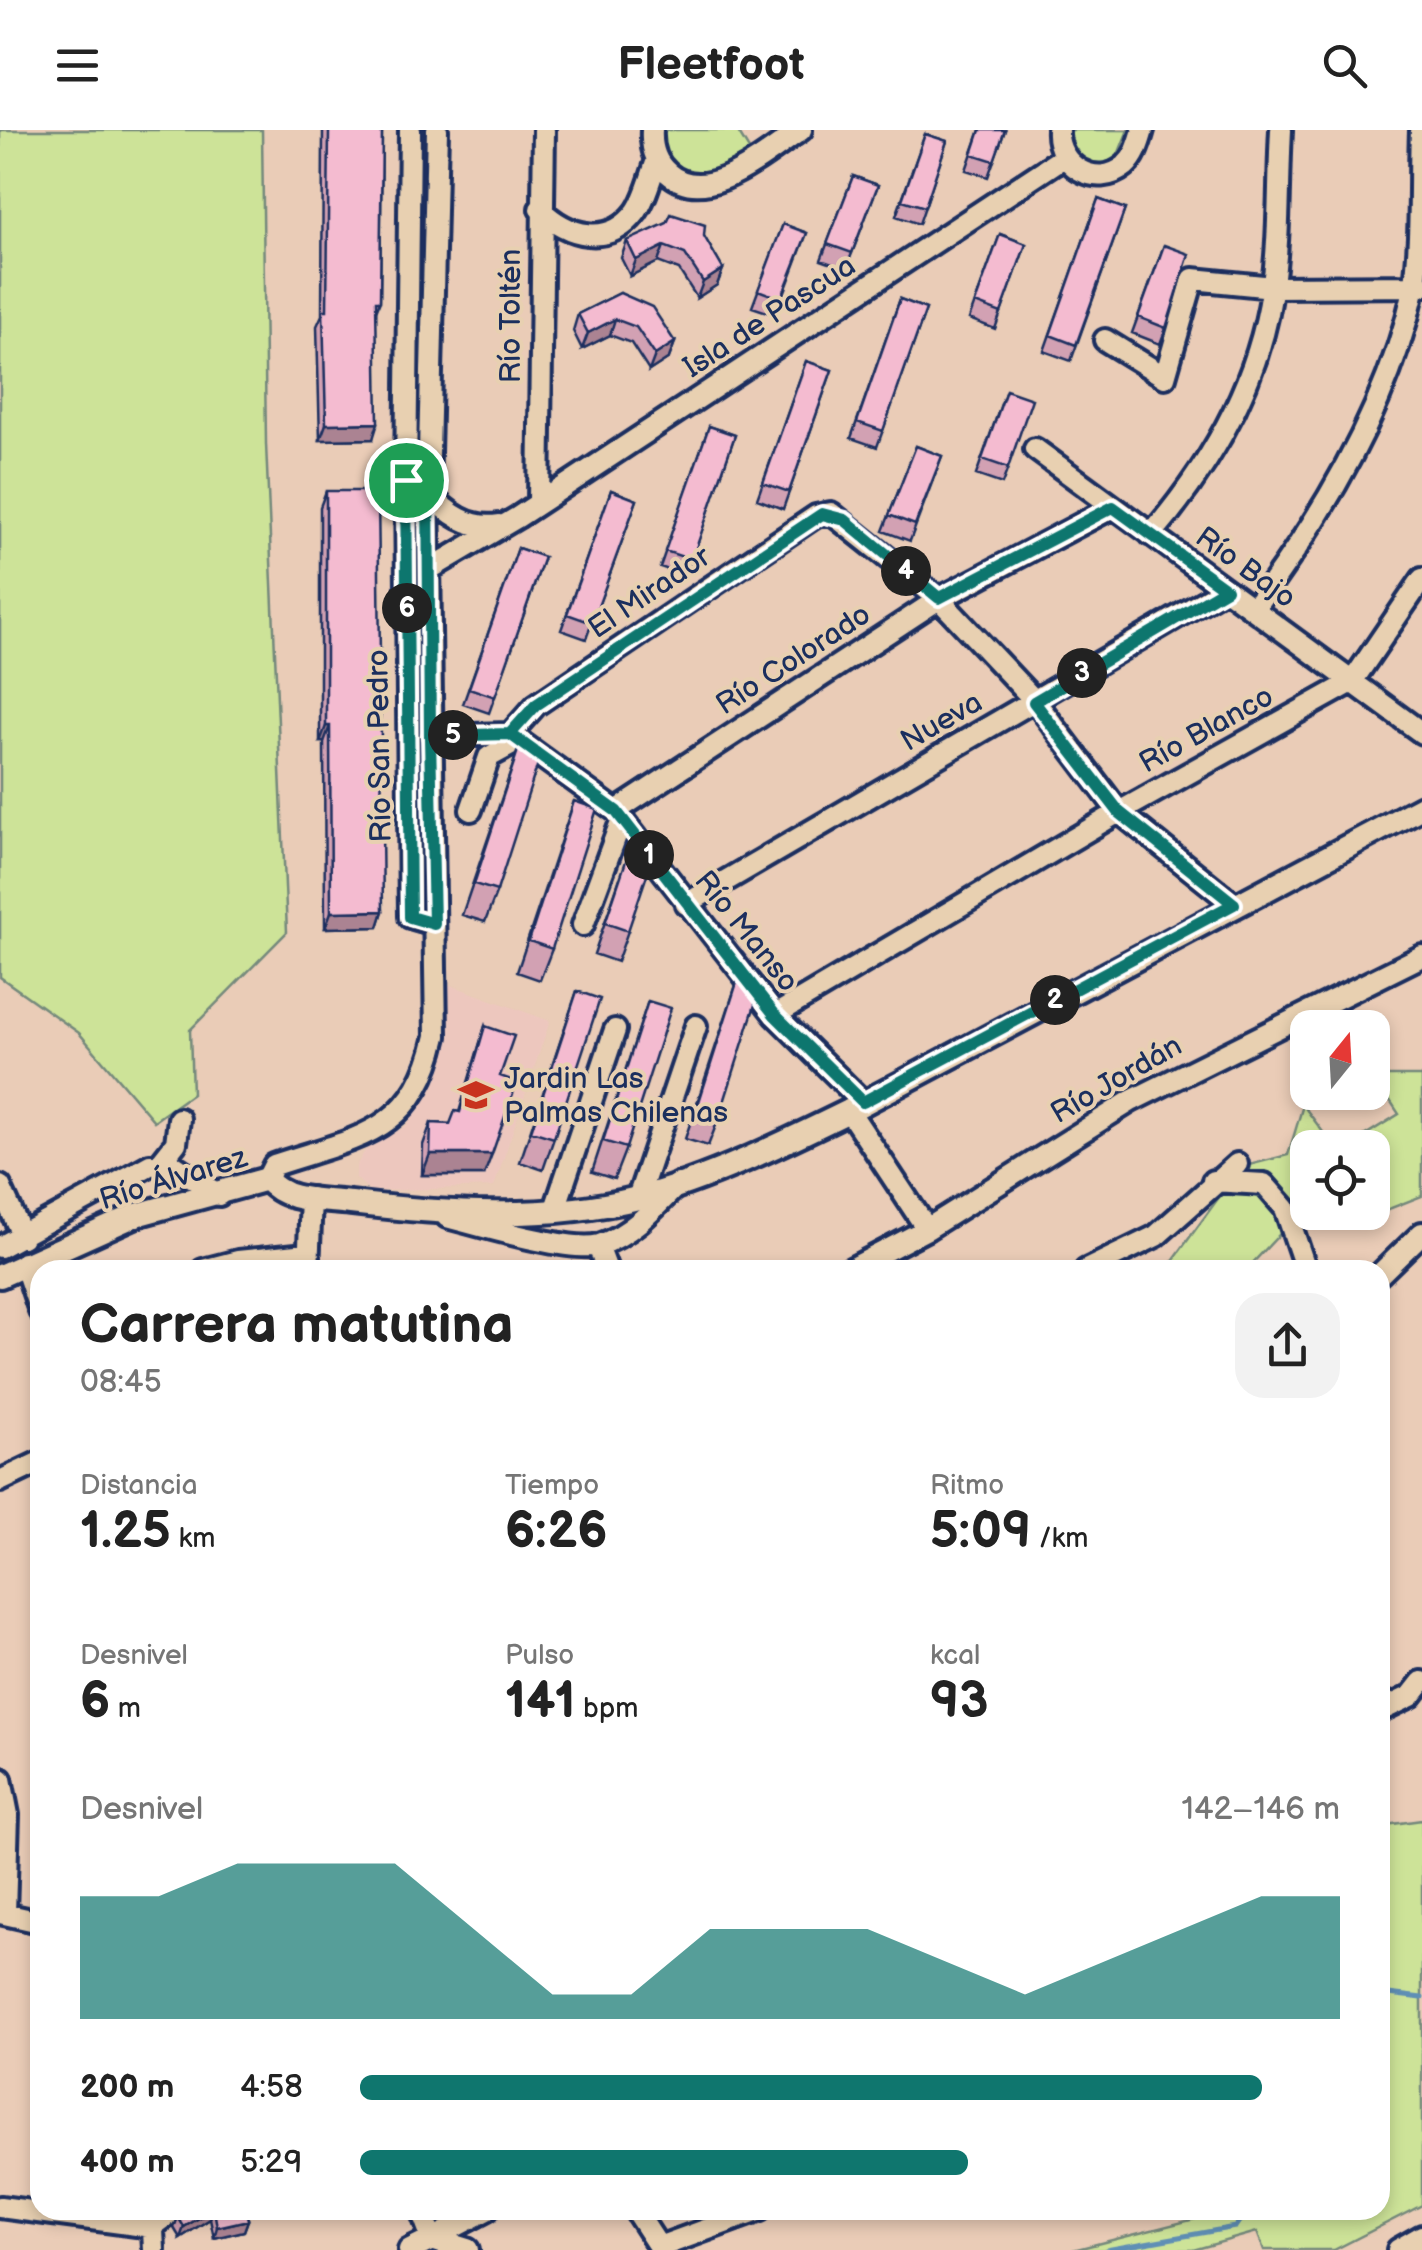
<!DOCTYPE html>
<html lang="es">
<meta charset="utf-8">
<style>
body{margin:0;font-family:"Balsamiq Sans",sans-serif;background:#f2f2f2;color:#222;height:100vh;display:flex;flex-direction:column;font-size:38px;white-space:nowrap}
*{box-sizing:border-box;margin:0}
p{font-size:32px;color:#767676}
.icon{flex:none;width:55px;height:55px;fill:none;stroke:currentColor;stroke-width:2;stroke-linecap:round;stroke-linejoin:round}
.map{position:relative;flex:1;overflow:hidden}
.side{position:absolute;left:30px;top:1130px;width:1360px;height:960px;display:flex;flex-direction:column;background:#fff;border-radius:30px;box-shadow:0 5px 15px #0003}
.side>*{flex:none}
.needle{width:65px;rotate:18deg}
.fabs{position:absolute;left:1290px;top:880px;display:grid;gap:20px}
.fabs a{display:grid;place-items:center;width:100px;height:100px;border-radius:20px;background:#fff;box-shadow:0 5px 15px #0003;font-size:50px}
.pin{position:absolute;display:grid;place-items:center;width:85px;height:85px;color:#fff;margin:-42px;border:5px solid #fff;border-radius:50%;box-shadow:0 2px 10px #0007}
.km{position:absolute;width:50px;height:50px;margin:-25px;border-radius:50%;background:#222;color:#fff;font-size:28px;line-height:50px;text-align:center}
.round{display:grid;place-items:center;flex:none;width:105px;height:105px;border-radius:30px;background:#f2f2f2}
.head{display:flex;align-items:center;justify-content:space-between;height:170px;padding:0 50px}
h1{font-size:55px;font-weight:700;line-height:75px}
.stats{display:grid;grid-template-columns:repeat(3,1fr);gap:15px;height:170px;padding:10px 50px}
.stats div{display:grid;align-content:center}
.stats b{font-size:50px;font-weight:700}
.stats small{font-size:28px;font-weight:400}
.stats p{font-size:28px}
.chart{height:280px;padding:20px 50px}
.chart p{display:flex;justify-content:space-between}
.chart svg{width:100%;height:180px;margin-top:10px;fill:#0f766e;opacity:.7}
ul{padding:0 50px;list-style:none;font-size:32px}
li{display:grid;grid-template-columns:160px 120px 1fr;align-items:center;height:75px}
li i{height:25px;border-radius:12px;background:#0f766e}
header{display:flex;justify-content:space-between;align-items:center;height:130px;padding:0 50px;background:#fff;font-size:45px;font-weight:700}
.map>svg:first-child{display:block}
.built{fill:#edc7be}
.green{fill:#cde398;stroke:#74897b;stroke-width:2.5}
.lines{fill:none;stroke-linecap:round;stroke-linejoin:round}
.stream{stroke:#5f8fb5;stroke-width:5}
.minor-casing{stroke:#1b2f5e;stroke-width:28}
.tertiary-casing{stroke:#1b2f5e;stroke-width:30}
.minor{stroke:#e8d0b1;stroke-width:20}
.tertiary{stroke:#e8d0b1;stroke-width:22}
.wall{fill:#d2a1b3;stroke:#1b2f5e;stroke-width:2.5}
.shaded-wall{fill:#ab8392;stroke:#1b2f5e;stroke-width:2.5}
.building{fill:#f4bbd0;stroke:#1b2f5e;stroke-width:2.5}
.route-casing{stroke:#fff;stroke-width:20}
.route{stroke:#0f766e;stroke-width:12}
.labels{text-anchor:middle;stroke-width:8;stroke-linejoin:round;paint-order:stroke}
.street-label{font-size:30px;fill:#1b2f5e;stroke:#e8d0b1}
.poi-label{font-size:30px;fill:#1b2f5e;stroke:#e8d0b1;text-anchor:start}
</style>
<header><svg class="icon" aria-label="menu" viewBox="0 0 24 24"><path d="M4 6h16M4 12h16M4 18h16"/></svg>Fleetfoot<svg class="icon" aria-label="search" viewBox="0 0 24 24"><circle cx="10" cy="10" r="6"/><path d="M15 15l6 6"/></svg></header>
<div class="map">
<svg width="1422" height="2120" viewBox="0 0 1422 2120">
<rect width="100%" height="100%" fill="#eaccb7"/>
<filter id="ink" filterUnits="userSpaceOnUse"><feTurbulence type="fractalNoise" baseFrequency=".01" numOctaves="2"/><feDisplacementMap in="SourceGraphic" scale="20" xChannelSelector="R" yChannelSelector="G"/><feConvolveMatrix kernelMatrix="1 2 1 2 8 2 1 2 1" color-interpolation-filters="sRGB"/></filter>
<g filter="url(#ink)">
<path class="built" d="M 445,853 L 550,891 L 494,1057 L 370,1061 L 356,1048 L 356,1036 L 366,1019 L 406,996 L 433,955 L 447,909 Z"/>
<path class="green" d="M 0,0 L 262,0 L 266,314 L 287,802 L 190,900 L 192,964 L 154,991 L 79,903 L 0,847 Z
M 657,0 L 737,0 L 753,26 L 712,49 C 671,40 669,40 657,0 Z
M 1068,0 L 1128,0 L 1118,25 C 1094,46 1069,29 1068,0 Z
M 1374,946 L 1422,946 L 1422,1066 L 1353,1093 L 1344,1083 L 1372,1082 L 1372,1018 L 1346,1017 L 1399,984 Z
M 1303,975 L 1334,1017 L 1308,1018 L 1307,1075 L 1246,1140 L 1166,1140 L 1241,1037 L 1288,1025 Z
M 1422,1690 L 1422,2075 L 1334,2120 L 1264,2120 L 1257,2102 L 1193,2120 L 1073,2120 L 1199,2088 L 1204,2080 L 1380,2080 L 1380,1701 L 1386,1695 Z"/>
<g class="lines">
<path class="stream" d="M 1380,1863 L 1422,1868
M 1106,2120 L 1235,2097 L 1247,2080"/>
<defs>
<path id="minor" d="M 410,0 L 406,350 L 410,787 L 434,794
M 652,0 C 651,16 655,32 668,43 C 707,78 767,22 801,0
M 1058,0 C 1056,35 1096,60 1125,36 C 1136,26 1139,13 1143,0
M 540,79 C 567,106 609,118 636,82 C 646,68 651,46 657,30
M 1105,210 L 1165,247 L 1193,149 L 1273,157 L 1422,156
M 1035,319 L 1422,603
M 428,363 C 448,383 469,400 499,395
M 539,372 L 544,0
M 1151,405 C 1212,334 1258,254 1272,161 C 1280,109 1278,53 1281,0
M 430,439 L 518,387 L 1064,27
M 1253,479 C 1324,385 1388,277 1414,160 C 1422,111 1419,51 1421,0
M 510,604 L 536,575 L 816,386 L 831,383 L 939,469 L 1035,571 L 1119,682 L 1234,774
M 430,606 L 510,604 L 616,681 L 775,885 L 863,972
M 471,680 L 489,627 L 520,610
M 616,681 L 939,469 L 1113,377
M 686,774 L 1225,459
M 583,795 L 622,689
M 775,885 L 1119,682 L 1352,552 L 1422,449
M 849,981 L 927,1099
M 161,1032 L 176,1013 L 179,989
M 267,1049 L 274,1035 C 358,1007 414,1004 436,906 L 428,363 L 437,0
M 1213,1051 L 1264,1054 L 1285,1078 L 1306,1140
M 0,1056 L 23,1107
M 638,1068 L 696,896
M 555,1079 L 615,900
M 447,1087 C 478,1095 571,1123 599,1115 C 630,1106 657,1076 678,1054
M 598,1116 L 607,1140
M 0,1117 L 150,1035 L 172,1034 L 219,1065
M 24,1133 L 40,1181
M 203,1140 L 238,1131 L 306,1124
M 308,1140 L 311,1068
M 849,1140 L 927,1099 L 1131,971 L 1422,826
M 1086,1140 L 1156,1106 L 1237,1034
M 1380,1144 L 1422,1103
M 0,1351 L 40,1332
M 1380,1581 L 1411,1566 L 1422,1552
M 1,1649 L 8,1685 L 5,1783
M 0,1783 L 40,1792
M 0,2077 L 152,2097
M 152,2080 L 154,2120
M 421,2080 L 432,2109 L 487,2080
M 635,2080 L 659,2117 L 760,2080
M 152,2097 L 175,2080"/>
<path id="tertiary" d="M 0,1146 L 136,1085 L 267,1049 C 285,1073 322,1069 351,1073 C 443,1084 547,1091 638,1068 C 708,1050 784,1013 849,981 L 1422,677
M 410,2120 L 432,2109 L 467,2120
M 1399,2120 L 1422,2107"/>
</defs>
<use href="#minor" class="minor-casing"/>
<use href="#tertiary" class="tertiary-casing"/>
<use href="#minor" class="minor"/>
<use href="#tertiary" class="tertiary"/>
</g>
<path class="wall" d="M 323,0 L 382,0 L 380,171 L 376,181 L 373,309 L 320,310 L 317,196 L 322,185 Z
M 980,0 L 1005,0 L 988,47 L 966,40 Z
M 925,4 L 947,11 L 919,94 L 896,86 Z
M 853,46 L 878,55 L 846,139 L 821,130 Z
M 1098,69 L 1125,79 L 1071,231 L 1044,221 Z
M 783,94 L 807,103 L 776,185 L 752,177 Z
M 1000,104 L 1026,114 L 995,199 L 969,189 Z
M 704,106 L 723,139 L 717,155 L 697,168 L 679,140 L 658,132 L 630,146 L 621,128 L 627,111 Z
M 1164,115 L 1166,198 L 1160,214 L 1132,203 Z
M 620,163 L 675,212 L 669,228 L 649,241 L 631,213 L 610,205 L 582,219 L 573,201 L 578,184 Z
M 900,169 L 926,179 L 877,317 L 851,308 Z
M 806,231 L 832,240 L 783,379 L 757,369 Z
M 1006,260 L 1008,338 L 1002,354 L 976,345 Z
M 709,296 L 735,305 L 686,446 L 660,437 Z
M 916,316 L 942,326 L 910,411 L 883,401 Z
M 611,360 L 637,370 L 586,509 L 561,500 Z
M 326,361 L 383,781 L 378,797 L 325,798 L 324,612 L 320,612 L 320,377 Z
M 518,418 L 544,427 L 489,583 L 463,574 Z
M 520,614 L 497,761 L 485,792 L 462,785 Z
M 574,671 L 552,819 L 540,850 L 517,842 Z
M 620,748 L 628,801 L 617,832 L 594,824 Z
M 738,849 L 720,985 L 708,1016 L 685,1009 Z
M 577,861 L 554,1008 L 543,1040 L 520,1032 Z
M 648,871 L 626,1018 L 614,1049 L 592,1042 Z
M 485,896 L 500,946 L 484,1045 L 422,1045 L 423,1015 L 431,993 L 450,994 L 459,982 Z
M 186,2080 L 246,2080 L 248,2090 L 244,2101 L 214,2108 L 210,2089 L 180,2108 L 174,2098 L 178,2087 Z"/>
<path class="shaded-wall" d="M 664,116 L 658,132 L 630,146 L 636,130 Z
M 723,139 L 717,155 L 697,168 L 703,152 Z
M 615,189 L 610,205 L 582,219 L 588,203 Z
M 675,212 L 669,228 L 649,241 L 655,225 Z
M 378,293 L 373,309 L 320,310 L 326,294 Z
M 326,596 L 330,596 L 324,612 L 320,612 Z
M 383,781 L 378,797 L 325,798 L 331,782 Z
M 430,1024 L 492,1024 L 484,1045 L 422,1045 Z
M 212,2080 L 213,2080 L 210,2089 L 180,2108 L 184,2097 Z
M 248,2090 L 244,2101 L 214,2108 L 217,2097 Z"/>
<path class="building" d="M 329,0 L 382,0 L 380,171 L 376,171 L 378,293 L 326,294 L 323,180 L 327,180 Z
M 980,0 L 1005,0 L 994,31 L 972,24 Z
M 925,4 L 947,11 L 925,77 L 902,70 Z
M 853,46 L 878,55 L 852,123 L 827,114 Z
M 1098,69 L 1125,79 L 1076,215 L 1050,205 Z
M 671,84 L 705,95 L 704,106 L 723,139 L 703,152 L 685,124 L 664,116 L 636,130 L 627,111 L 667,93 Z
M 783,94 L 807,103 L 781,169 L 758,160 Z
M 1000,104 L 1026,114 L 1001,183 L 975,173 Z
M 1164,115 L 1189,124 L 1166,198 L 1138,187 Z
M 620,163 L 652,177 L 675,212 L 655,225 L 636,197 L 615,189 L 588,203 L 578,184 Z
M 900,169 L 926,179 L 883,301 L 857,292 Z
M 806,231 L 832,240 L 789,362 L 763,353 Z
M 1006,260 L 1032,269 L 1008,338 L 982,329 Z
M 709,296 L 735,305 L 692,430 L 665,421 Z
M 916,316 L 942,326 L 915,395 L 889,385 Z
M 611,360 L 637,370 L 592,493 L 567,484 Z
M 326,361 L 378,361 L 383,781 L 331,782 L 330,596 L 326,596 Z
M 518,418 L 544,427 L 495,567 L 469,558 Z
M 520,614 L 542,621 L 497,761 L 474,754 Z
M 574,671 L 597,679 L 552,819 L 529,811 Z
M 631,716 L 654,724 L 628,801 L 605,793 Z
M 738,849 L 761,856 L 720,985 L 697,978 Z
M 577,861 L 600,869 L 554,1008 L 531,1001 Z
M 648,871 L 671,878 L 626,1018 L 603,1011 Z
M 485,896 L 514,906 L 500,946 L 517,952 L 492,1024 L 430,1024 L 431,993 L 450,994 L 455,981 L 460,982 Z
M 186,2080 L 212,2080 L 184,2097 L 178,2087 Z
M 214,2080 L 246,2080 L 248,2090 L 217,2097 Z"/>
</g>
<g class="lines" filter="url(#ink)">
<defs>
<path id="route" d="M 406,350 L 428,350 L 430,606 L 510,604 L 616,681 L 775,885 L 863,972 L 1234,774 L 1119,682 L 1034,572 L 1226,459 L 1113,377 L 939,468 L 845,390 L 822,384 L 536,575 L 510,604 L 430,606 L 434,794 L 410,787 L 406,350"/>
</defs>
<use href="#route" class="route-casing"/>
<use href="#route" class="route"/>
</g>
<defs>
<symbol id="school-bare" viewBox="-9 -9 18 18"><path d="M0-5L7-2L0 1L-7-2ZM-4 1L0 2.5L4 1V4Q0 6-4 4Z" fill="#c8321e" stroke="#e8d0b1" stroke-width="2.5" paint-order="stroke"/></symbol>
</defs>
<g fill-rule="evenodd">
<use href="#school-bare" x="451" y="940" width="50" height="50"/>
</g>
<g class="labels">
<g class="street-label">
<text transform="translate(510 186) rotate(-90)" y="10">Río Toltén</text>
<text transform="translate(769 186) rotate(-33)" y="10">Isla de Pascua</text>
<text transform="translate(1246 437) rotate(36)" y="10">Río Bajo</text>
<text transform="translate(649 462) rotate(-34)" y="10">El Mirador</text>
<text transform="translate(793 529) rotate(-33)" y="10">Río Colorado</text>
<text transform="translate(941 591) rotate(-30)" y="10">Nueva</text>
<text transform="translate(1206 599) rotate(-29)" y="10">Río Blanco</text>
<text transform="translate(379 616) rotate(-91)" y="10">Río San Pedro</text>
<text transform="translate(747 801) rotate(51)" y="10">Río Manso</text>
<text transform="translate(1116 949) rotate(-30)" y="10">Río Jordán</text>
<text transform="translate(173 1048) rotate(-17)" y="10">Río Álvarez</text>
</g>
<g class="poi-label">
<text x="504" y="958">Jardin Las<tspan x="504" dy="34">Palmas Chilenas</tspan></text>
</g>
</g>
</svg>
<div class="fabs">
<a><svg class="needle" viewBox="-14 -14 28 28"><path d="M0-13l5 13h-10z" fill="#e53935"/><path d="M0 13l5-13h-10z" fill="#767676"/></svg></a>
<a><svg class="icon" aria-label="locate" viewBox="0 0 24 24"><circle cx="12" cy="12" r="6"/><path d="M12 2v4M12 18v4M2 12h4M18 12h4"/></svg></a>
</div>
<div class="pin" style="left:406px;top:350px;background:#1e9e55"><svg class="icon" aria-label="arrive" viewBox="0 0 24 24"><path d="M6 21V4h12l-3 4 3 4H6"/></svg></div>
<b class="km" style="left:649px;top:725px">1</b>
<b class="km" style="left:1055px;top:870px">2</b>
<b class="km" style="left:1082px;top:543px">3</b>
<b class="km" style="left:906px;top:441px">4</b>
<b class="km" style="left:453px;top:605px">5</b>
<b class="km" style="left:407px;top:478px">6</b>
<section class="side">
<div class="head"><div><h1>Carrera matutina</h1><p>08:45</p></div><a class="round"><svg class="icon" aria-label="share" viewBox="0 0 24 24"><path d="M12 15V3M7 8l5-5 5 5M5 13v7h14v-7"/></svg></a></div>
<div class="stats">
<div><p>Distancia</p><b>1.25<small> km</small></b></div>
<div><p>Tiempo</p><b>6:26</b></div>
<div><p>Ritmo</p><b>5:09<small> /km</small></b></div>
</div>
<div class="stats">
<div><p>Desnivel</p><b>6<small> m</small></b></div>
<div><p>Pulso</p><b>141<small> bpm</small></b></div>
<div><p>kcal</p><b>93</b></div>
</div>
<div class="chart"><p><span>Desnivel</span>142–146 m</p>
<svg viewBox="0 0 160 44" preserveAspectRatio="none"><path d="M0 44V14L10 14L20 6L30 6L40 6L50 22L60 38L70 38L80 22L90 22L100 22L110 30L120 38L130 30L140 22L150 14L160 14V44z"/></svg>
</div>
<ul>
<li><b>200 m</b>4:58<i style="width:92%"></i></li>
<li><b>400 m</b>5:29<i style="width:62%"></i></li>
</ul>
</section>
</div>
